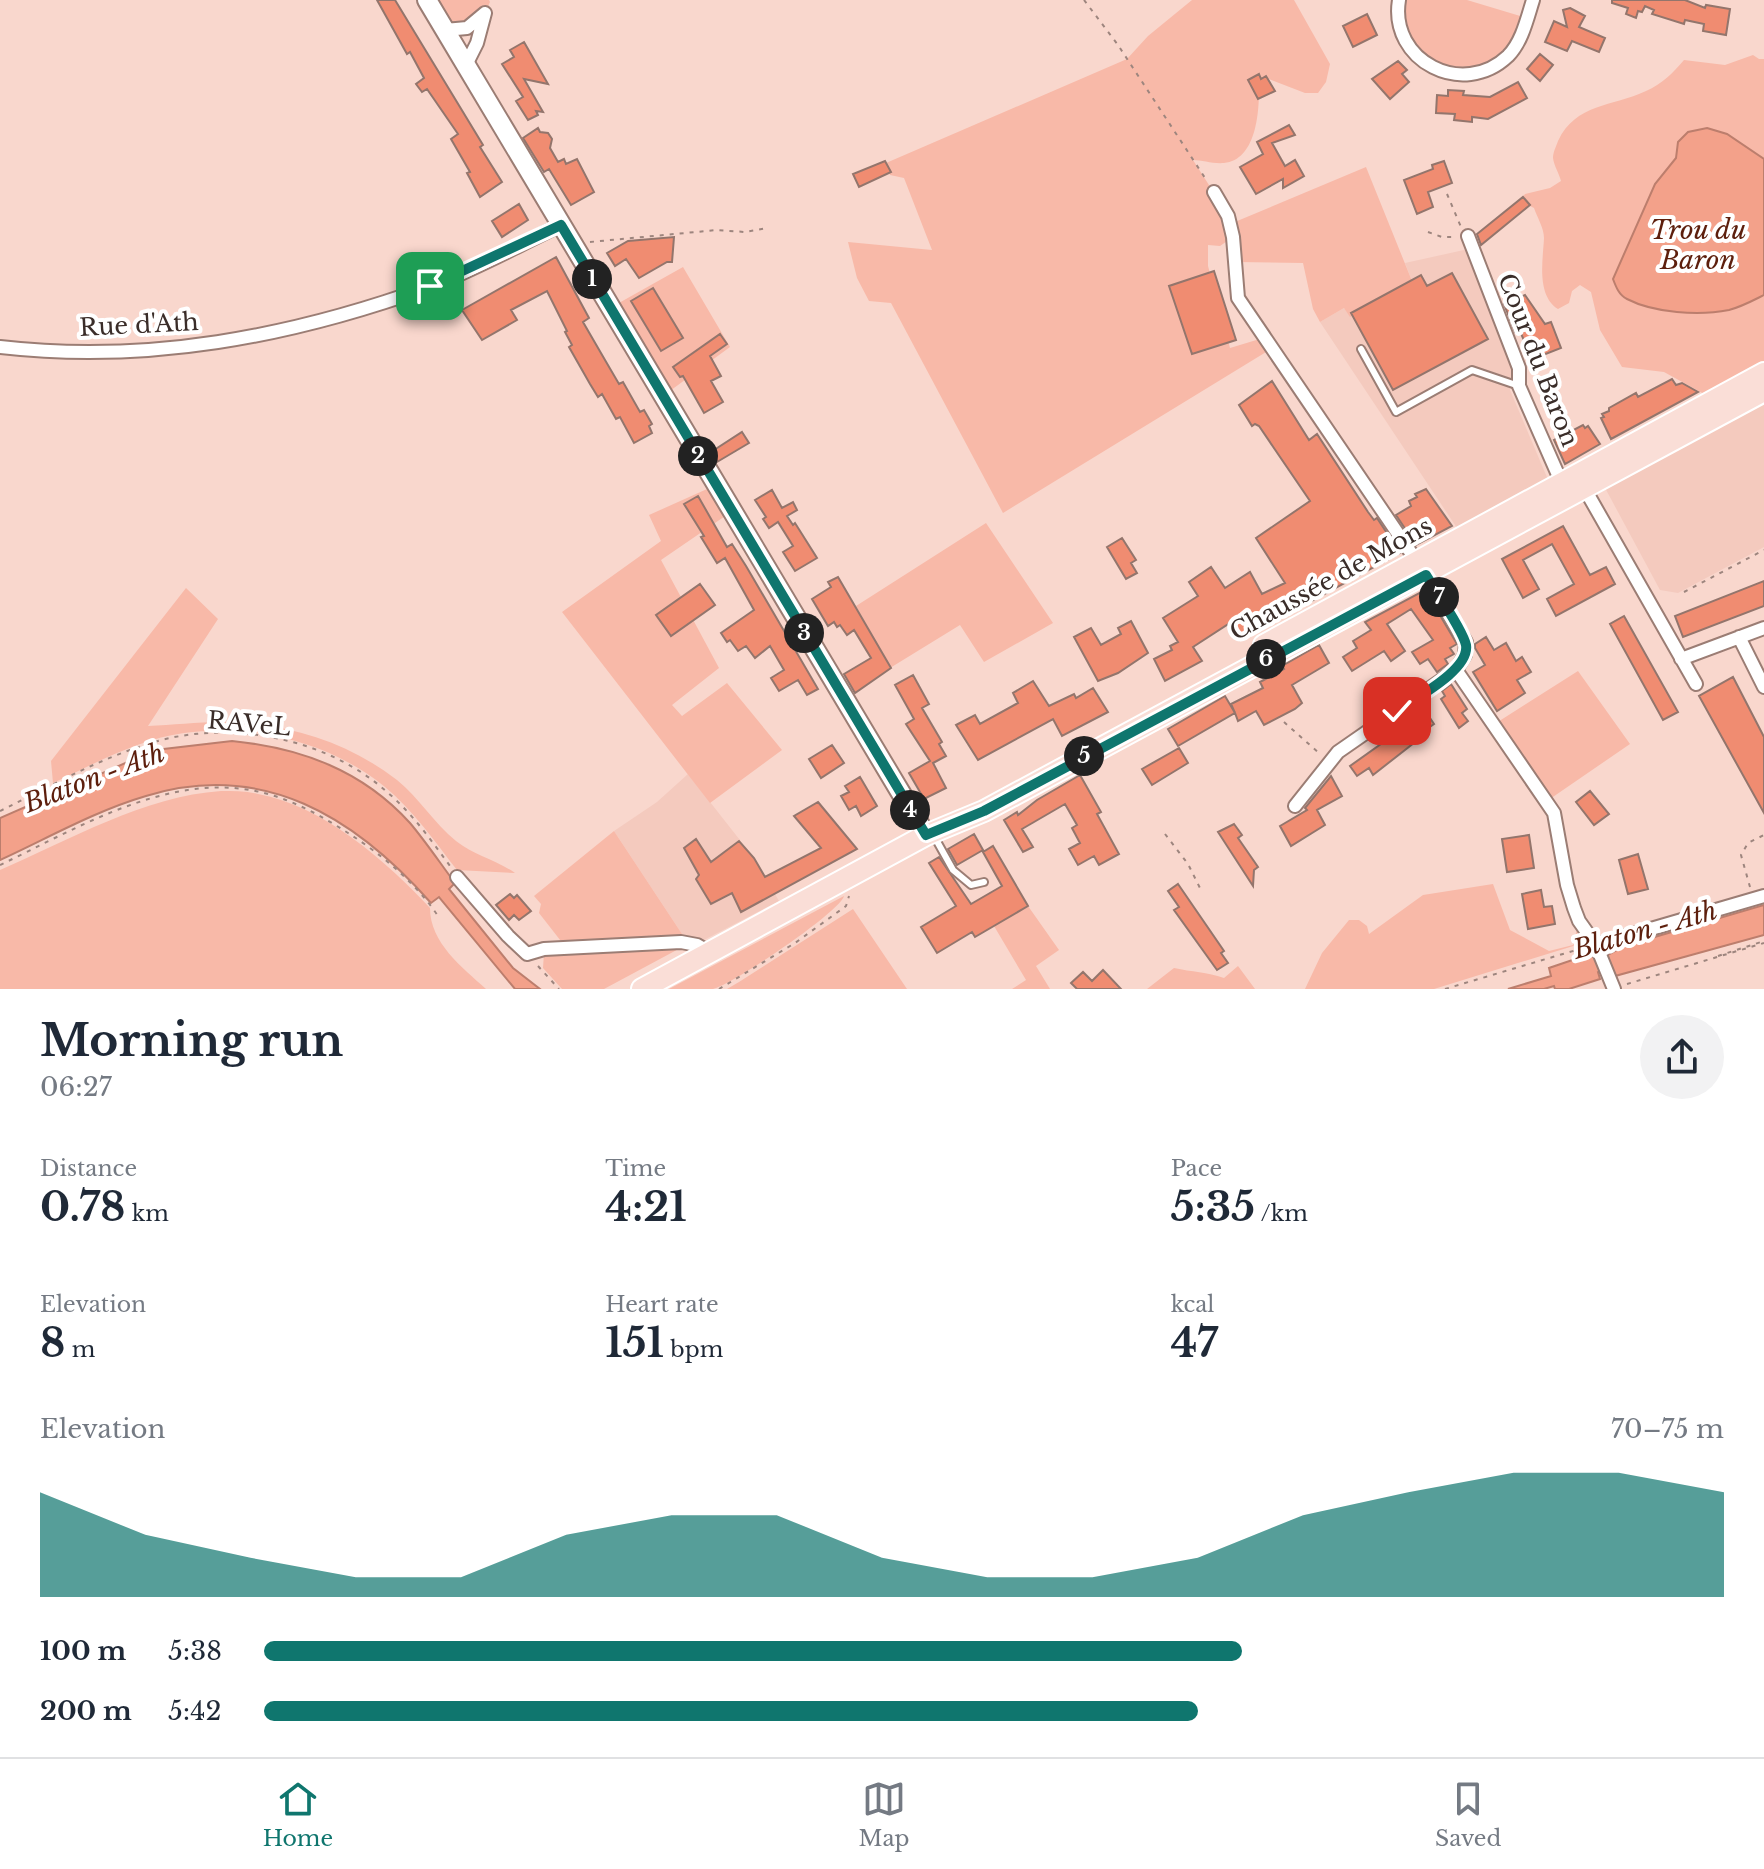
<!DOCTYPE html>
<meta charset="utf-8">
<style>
body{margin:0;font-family:"Libre Baskerville",serif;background:#f2f2f3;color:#1f2937;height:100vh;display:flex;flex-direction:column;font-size:30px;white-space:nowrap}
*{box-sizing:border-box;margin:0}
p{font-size:26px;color:#747a83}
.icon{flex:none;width:44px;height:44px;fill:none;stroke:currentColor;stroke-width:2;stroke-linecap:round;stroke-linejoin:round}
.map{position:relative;height:989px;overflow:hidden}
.details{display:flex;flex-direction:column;background:#fff;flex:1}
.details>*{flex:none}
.pin{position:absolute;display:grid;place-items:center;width:68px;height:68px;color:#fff;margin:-34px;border-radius:16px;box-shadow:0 4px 12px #0006}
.km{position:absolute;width:40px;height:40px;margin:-20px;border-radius:50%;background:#222;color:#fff;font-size:22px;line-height:40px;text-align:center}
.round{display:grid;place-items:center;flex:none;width:84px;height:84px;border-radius:42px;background:#f2f2f3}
.summary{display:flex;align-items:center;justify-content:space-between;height:136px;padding:0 40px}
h1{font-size:44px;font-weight:700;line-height:60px}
.figures{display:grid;grid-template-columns:repeat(3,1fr);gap:12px;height:136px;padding:8px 40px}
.figures div{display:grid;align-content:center}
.figures b{font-size:40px;font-weight:700}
.figures small{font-size:22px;font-weight:400}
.figures p{font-size:22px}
.chart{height:224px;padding:16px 40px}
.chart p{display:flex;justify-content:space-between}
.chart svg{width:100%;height:144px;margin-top:8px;fill:#0f766e;opacity:.7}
ul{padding:0 40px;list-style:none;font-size:26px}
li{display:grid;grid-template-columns:128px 96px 1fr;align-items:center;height:60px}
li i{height:20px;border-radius:10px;background:#0f766e}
.menu{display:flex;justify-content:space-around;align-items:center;height:112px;border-top:2px solid #e0e1e3;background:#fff;font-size:22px;color:#747a83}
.menu a{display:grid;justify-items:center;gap:4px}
.menu .active{color:#0f766e}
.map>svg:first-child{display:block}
.built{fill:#f4cabe}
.green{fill:#f8b9a8}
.water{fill:#f3a18a;stroke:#bc7e6d;stroke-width:2}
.building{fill:#f08c71;stroke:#93756c;stroke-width:2}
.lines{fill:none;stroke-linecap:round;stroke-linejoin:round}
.lane-casing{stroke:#9b7d74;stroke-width:10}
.street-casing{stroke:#9b7d74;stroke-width:16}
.secondary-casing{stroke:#9b7d74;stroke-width:22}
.primary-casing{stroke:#fff;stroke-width:24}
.path{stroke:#9d857e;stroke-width:2;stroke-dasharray:4 6;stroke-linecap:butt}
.lane{stroke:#fff;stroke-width:6}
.street{stroke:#fff;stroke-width:12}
.secondary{stroke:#fff;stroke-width:18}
.primary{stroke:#faded7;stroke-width:20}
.route-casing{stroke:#fff;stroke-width:16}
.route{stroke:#0f766e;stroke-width:10}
.labels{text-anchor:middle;stroke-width:8;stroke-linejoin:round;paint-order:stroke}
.street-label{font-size:24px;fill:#3a2d29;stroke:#fff}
.water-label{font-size:26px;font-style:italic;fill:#5d1f0d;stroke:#fff}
</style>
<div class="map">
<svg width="1764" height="989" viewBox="0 0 1764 989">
<rect width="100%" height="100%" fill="#f9d7cd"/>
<path class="built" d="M 1473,248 L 1512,360 L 1510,390 L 1549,482 L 1459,531 L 1320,322 L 1344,308 L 1351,316 L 1412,281 L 1405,263 Z
M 1764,401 L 1764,547 L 1678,593 L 1660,590 L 1604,486 Z
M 688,774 L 754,858 L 779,901 L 702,941 L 684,937 L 614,831 L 657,802 Z"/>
<path class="green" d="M 427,0 L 489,0 L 490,2 C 482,20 470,22 452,27 Z
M 1192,0 L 1294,0 L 1330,64 L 1326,82 L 1318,93 L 1305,93 L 1269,79 L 1259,90 C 1259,113 1256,160 1224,163 C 1213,164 1202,160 1193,160 L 1223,207 L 1230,224 L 1366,167 L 1412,281 L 1350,317 L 1344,308 L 1320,322 L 1313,309 L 1303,263 L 1236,262 L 1233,237 L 1220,246 L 1208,245 L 1208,266 L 1230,348 L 1263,338 L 1271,349 L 1003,513 L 891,303 L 869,301 L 857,278 L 848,242 L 932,250 L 904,178 L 890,175 L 886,163 L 1127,59 L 1148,36 Z
M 1399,0 L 1467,0 L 1527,18 L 1509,56 L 1461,76 L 1417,57 L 1398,9 Z
M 1753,55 L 1759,59 L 1764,59 L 1764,159 L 1758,154 L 1678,142 L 1676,158 L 1655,184 L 1746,304 L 1764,295 L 1764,364 L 1706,395 L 1664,372 L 1622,367 L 1600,330 L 1591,292 L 1580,285 L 1572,291 L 1569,303 L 1558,309 C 1536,295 1543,260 1544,238 C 1544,228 1537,217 1534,208 L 1526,204 L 1522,198 L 1525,194 L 1550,188 L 1561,181 C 1559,173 1554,166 1553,158 C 1553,152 1556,147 1558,141 C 1576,103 1612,107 1646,91 C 1662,84 1673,73 1684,60 L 1725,65 Z
M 683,267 L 730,347 L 663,396 L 610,308 Z
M 716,485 L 731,512 L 661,560 L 719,668 L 672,705 L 682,716 L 727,683 L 782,750 L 710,803 L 562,612 L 661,541 L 649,515 Z
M 986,523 L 1053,623 L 984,662 L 960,625 L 890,668 L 856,606 Z
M 186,588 L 218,619 L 148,726 C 172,725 197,722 221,722 C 285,723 345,740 397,780 C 419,798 434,823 456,841 C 474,855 496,860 515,873 L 457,870 C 435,842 414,811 385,787 C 330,742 255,724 184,733 C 139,739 94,764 53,783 L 51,761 Z
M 1578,671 L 1630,744 L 1547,801 L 1493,725 Z
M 221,791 C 233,791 246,791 258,794 C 324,806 386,861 430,908 C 430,943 462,967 486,989 L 0,989 L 0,870 C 69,840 145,796 221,791 Z
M 614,831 L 684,937 L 564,945 L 539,913 L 541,904 L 534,896 Z
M 1493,884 L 1510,930 L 1549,951 L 1573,945 L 1579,921 L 1595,942 L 1583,943 L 1434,989 L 1305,989 L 1322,953 L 1349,920 L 1359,920 L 1367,926 L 1369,934 L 1423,895 Z
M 844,896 C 841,911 732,985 713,989 C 700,989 683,989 669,989 Z
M 1028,906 L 1059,950 L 1036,966 L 1050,989 L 1012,989 L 1026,980 L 994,926 Z
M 853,909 L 907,989 L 727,989 L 739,982 Z
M 686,945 L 604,989 L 562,989 L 543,968 L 544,953 Z
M 1238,966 L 1255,989 L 1147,989 L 1174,968 C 1192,972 1207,972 1224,978 Z"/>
<path class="water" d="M 1707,128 L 1727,134 L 1764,159 L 1764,295 C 1752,301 1741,307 1729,310 C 1699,316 1654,313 1627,299 C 1619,295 1616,287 1613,279 L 1655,184 L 1676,158 L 1678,142 L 1688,132 Z
M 232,741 C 301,748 362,770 410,823 C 426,842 440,863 455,883 L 449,889 L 513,968 L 540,989 L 515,989 L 439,897 L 431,903 C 355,817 263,760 146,796 C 95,811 48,838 0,860 L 0,818 L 155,750 Z
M 1764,905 L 1764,935 L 1615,976 L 1609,968 L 1598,972 L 1600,979 L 1569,989 L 1555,989 L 1554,986 L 1544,989 L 1508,989 L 1551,976 L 1549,968 L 1587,955 L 1595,957 L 1597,963 L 1608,960 L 1608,955 L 1624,946 Z"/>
<path class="building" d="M 377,0 L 395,0 L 483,145 L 480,147 L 502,182 L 480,197 L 467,173 L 470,172 L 451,139 L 458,134 L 427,89 L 422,92 L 416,84 L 424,78 L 410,52 L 407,54 Z
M 1612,0 L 1685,0 L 1705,8 L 1706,5 L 1730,9 L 1726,35 L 1703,31 L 1704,24 L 1685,20 L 1684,24 L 1652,14 L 1654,10 L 1645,6 L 1642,12 L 1638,11 L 1636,18 L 1626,14 L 1628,8 L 1612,3 Z
M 1570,8 L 1585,16 L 1579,27 L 1605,38 L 1599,52 L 1572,41 L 1567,51 L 1545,42 L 1554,21 L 1567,27 L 1563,10 Z
M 1367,14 L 1377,35 L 1353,47 L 1343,26 Z
M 524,42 L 548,84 L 524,79 L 543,112 L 536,111 L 538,115 L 528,120 L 516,101 L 523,97 L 502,64 L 514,57 L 510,50 Z
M 1540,54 L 1553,65 L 1540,81 L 1527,69 Z
M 1398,61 L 1407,70 L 1402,74 L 1409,82 L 1390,99 L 1372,79 Z
M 1259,74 L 1261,79 L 1266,76 L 1275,91 L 1258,99 L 1248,80 Z
M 1518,82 L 1527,98 L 1488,119 L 1472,117 L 1472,122 L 1454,120 L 1455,114 L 1436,113 L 1437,95 L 1448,96 L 1448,90 L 1464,91 L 1463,95 L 1490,97 Z
M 1289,125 L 1295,135 L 1272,143 L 1285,166 L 1295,160 L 1304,176 L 1283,188 L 1283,179 L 1256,194 L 1240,167 L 1263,154 L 1257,142 Z
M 538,128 L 540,132 L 548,133 L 552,139 L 550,148 L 558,162 L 564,159 L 566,164 L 577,159 L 594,192 L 571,205 L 549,169 L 544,172 L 523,138 Z
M 885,161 L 891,172 L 859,187 L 853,174 Z
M 1444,161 L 1452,183 L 1428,192 L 1433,207 L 1417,214 L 1404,180 L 1433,169 L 1432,165 Z
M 1523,197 L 1530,205 L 1481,245 L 1477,234 Z
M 519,204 L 528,220 L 502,237 L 492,221 Z
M 674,237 L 672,262 L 667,262 L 639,278 L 626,259 L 615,266 L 607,253 L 628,241 Z
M 556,257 L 589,318 L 583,322 L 605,360 L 619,384 L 623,382 L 640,412 L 644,410 L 652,424 L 649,426 L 652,433 L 634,443 L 620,417 L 616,419 L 602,394 L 598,397 L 590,384 L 569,347 L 572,345 L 565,332 L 567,331 L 547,291 L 511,310 L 517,320 L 482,340 L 462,310 Z
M 1214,271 L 1236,340 L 1192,354 L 1169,286 Z
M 1452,273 L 1488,339 L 1393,390 L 1351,313 L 1421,275 L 1427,286 Z
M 653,288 L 683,338 L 661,351 L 631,301 Z
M 1525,295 L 1545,324 L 1551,322 L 1561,348 L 1538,357 L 1535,351 L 1530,354 L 1519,329 L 1515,332 L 1504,304 Z
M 720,334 L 727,344 L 710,356 L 721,376 L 711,381 L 723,402 L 704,413 L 683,376 L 680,377 L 673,367 Z
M 1672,379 L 1676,385 L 1682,383 L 1698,392 L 1611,439 L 1601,418 L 1604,417 L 1602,414 L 1609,411 L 1609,408 L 1636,393 L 1638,397 Z
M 1272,381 L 1309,440 L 1317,434 L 1368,512 L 1374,520 L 1377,518 L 1400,553 L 1240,640 L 1230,623 L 1193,647 L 1202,661 L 1165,681 L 1154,659 L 1172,650 L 1170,646 L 1178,642 L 1163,618 L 1198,596 L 1189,582 L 1211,567 L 1225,588 L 1250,572 L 1262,594 L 1285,583 L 1256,538 L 1310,501 L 1259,426 L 1255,424 L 1252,426 L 1239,405 Z
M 1583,425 L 1585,428 L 1588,426 L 1600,444 L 1565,464 L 1554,440 Z
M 742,432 L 749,443 L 717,462 L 711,452 Z
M 1426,489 L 1452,526 L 1416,545 L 1396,515 L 1411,506 L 1409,501 L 1417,497 L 1415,494 Z
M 772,490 L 782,508 L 793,502 L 797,510 L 787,516 L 793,525 L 795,523 L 817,558 L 795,571 L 783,552 L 793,546 L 778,522 L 769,528 L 763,519 L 766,517 L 755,500 Z
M 698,496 L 727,547 L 732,544 L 746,566 L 818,689 L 807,695 L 798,680 L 779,691 L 771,678 L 784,670 L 770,646 L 755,658 L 746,646 L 738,651 L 730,640 L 727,642 L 721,633 L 754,610 L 725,558 L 717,563 L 701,537 L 704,536 L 684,504 Z
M 1563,526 L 1590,575 L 1606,567 L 1615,584 L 1556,616 L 1547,599 L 1574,584 L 1552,544 L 1523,560 L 1539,589 L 1523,598 L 1502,559 Z
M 1122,538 L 1136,560 L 1131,563 L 1137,573 L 1126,579 L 1107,547 Z
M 838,577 L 891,668 L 855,693 L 844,674 L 871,658 L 854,630 L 847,635 L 840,625 L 837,627 L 834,622 L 828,626 L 812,599 L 831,587 L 828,582 Z
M 1764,581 L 1764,606 L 1683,637 L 1675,616 Z
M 700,584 L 715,605 L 671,636 L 656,615 Z
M 1425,590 L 1457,644 L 1450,648 L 1454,654 L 1445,659 L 1448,664 L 1437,672 L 1428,659 L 1420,664 L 1412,652 L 1433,640 L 1411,609 L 1387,624 L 1405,651 L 1391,661 L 1384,651 L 1352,671 L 1343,657 L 1357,648 L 1353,641 L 1371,630 L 1365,622 Z
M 1624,616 L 1678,712 L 1663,720 L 1610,624 Z
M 1131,621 L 1148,653 L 1118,673 L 1098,681 L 1074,637 L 1091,628 L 1101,645 L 1121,634 L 1118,628 Z
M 1486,637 L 1494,650 L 1506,643 L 1516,661 L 1522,657 L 1531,672 L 1517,680 L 1525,693 L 1497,711 L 1473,672 L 1485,665 L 1475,648 L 1475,644 Z
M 1319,645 L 1329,663 L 1292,685 L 1302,703 L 1295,709 L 1264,725 L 1256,711 L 1238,721 L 1235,713 L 1178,746 L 1168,729 L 1225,696 L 1235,713 L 1231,704 L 1263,688 L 1260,682 L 1284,669 L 1282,666 Z
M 913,675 L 929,704 L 922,708 L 942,742 L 939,744 L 946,756 L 933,763 L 946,788 L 924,799 L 909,773 L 930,761 L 906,724 L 914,719 L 895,685 Z
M 1733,677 L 1764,737 L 1764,813 L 1699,696 Z
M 1405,680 L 1411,690 L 1390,705 L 1380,689 L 1388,683 L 1392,689 Z
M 1033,681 L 1049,706 L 1074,694 L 1076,698 L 1093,688 L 1108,712 L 1062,736 L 1053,719 L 978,760 L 956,725 L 975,715 L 980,724 L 1018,703 L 1013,693 Z
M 1451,684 L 1467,709 L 1462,713 L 1468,721 L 1459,728 L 1441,699 L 1445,696 L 1442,691 Z
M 1426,712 L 1434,724 L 1417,736 L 1419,739 L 1373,775 L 1369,768 L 1357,776 L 1350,766 Z
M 832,745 L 844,763 L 821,778 L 809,759 Z
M 1179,748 L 1188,763 L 1152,785 L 1142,769 Z
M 1080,775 L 1101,812 L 1097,814 L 1119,854 L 1099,865 L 1094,856 L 1078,865 L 1069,849 L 1080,843 L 1072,828 L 1077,825 L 1065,804 L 1022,829 L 1033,847 L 1023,852 L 1004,820 L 1017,812 L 1018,815 L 1037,800 Z
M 1331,776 L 1342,796 L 1317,810 L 1325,825 L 1291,846 L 1280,826 L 1307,810 L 1305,808 Z
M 860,777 L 877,806 L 861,816 L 856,806 L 849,810 L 841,796 L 849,792 L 845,786 Z
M 1590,791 L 1609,814 L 1594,825 L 1576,802 Z
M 818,802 L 857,849 L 741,912 L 732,893 L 711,904 L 696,879 L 699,875 L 684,848 L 696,839 L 711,862 L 739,841 L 754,858 L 765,877 L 821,848 L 794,816 Z
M 1234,824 L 1242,835 L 1238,838 L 1258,867 L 1254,870 L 1253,886 L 1218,832 Z
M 974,834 L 983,850 L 957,865 L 948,849 Z
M 1529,835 L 1534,868 L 1507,872 L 1502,839 Z
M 993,846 L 1028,906 L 975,937 L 972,932 L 937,953 L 921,927 L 956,906 L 929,863 L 939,857 L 971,904 L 1002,886 L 983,852 Z
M 1638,854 L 1648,889 L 1628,894 L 1619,860 Z
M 1178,884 L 1224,951 L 1221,953 L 1228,963 L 1217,970 L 1174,910 L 1179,907 L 1168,891 Z
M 1541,890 L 1544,907 L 1552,906 L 1555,924 L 1528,929 L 1522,894 Z
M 510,894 L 514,898 L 517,895 L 531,911 L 519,920 L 514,915 L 509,920 L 496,905 Z
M 1103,970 L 1121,989 L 1077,989 L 1071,983 L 1083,972 L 1092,981 Z"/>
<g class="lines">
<defs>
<path id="lane" d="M 1361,349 L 1396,412 L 1472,370 L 1519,386
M 934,836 L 953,870 L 971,885 L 984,882"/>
<path id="street" d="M 1399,0 C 1389,61 1463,99 1508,56 C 1522,42 1527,19 1533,0
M 445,30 L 467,28 L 485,13 L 477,43 L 466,65
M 1214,192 L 1228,216 L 1233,237 L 1238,298 L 1426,575 L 1466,642 L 1465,655 L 1456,670 L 1338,752 L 1295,806
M 1468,236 L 1519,368 L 1519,386 L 1563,486
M 0,347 C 147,364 290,337 429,287 C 474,270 517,246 561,225
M 1582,484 L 1696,684
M 1739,637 L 1764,687
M 1681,659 L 1764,628
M 1456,670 L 1554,813 L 1567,885 L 1574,908 L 1579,921 L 1596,945 L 1614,989
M 457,877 L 508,936 L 527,954 L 544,949 L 681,942 L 697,945 L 709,952
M 1596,945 L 1764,896"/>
<path id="secondary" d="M 427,0 L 926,835"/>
<path id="primary" d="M 1264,645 L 1764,373
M 642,989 L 926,835 L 984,811 L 1764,391"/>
</defs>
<use href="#lane" class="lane-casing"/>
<use href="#street" class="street-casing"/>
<use href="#secondary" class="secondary-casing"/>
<use href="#primary" class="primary-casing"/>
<path class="path" d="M 1084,0 L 1118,45 L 1207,181
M 1447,194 L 1461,227
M 1428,232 L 1442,237 L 1454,237
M 590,242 L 717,230 L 745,232 L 767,228
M 1684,592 L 1764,550
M 1284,722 L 1319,753
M 0,811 C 49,787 98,759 151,743 C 228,719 326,737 387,792 C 412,813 431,840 450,866
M 1165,834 L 1188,864 L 1201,890
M 0,865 C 78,828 170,771 260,792 C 291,799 322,816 348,833 C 381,854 416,883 438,916
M 1750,887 L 1741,855 L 1748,843 L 1764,835
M 1718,956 L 1764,941
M 538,966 L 559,989
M 1627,984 L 1764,943
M 719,989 L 795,943 L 846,906 L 849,896
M 1445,989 L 1583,948"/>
<use href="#lane" class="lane"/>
<use href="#street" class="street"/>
<use href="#secondary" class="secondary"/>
<use href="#primary" class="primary"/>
</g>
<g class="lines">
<defs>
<path id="route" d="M 430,286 L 561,225 L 926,835 L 984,811 L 1426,575 C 1435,590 1463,630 1466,645 C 1470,670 1415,698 1397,711"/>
</defs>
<use href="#route" class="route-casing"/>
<use href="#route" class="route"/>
</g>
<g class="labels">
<g class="street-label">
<text transform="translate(139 325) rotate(-3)" y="8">Rue d'Ath</text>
<text transform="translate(1538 360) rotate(69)" y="8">Cour du Baron</text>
<text transform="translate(1331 579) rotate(-29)" y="8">Chaussée de Mons</text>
<text transform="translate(249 724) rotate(5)" y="8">RAVeL</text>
</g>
<g class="water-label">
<text x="1698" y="239">Trou du<tspan x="1698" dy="30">Baron</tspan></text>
<text transform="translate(94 778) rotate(-21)" y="9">Blaton - Ath</text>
<text transform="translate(1645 930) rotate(-16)" y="9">Blaton - Ath</text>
</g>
</g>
</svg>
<div class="pin" style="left:430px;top:286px;background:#1e9e55"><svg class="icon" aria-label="arrive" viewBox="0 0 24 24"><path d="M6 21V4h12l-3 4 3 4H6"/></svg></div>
<div class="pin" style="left:1397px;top:711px;background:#d93025"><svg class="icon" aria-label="check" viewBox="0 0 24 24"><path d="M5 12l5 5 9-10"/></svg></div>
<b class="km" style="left:592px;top:279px">1</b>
<b class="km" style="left:698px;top:456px">2</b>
<b class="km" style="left:804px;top:633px">3</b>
<b class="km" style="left:910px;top:810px">4</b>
<b class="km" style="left:1084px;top:756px">5</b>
<b class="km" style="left:1266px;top:659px">6</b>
<b class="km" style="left:1439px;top:597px">7</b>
</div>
<section class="details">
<div class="summary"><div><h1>Morning run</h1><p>06:27</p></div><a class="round"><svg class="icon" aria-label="share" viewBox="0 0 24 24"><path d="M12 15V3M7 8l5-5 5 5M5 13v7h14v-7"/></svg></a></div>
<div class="figures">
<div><p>Distance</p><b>0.78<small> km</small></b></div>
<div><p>Time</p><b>4:21</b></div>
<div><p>Pace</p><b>5:35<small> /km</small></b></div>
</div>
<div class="figures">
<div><p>Elevation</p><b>8<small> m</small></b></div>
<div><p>Heart rate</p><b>151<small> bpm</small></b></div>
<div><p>kcal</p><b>47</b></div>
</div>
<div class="chart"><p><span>Elevation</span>70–75 m</p>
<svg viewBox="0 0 160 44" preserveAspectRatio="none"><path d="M0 44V12L10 25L20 32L30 38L40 38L50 25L60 19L70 19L80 32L90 38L100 38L110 32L120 19L130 12L140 6L150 6L160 12V44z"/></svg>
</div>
<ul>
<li><b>100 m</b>5:38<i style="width:67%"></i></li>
<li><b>200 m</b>5:42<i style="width:64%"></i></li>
</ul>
</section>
<nav class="menu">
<a class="active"><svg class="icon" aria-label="home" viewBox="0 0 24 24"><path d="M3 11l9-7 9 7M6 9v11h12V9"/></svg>Home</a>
<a><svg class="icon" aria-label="map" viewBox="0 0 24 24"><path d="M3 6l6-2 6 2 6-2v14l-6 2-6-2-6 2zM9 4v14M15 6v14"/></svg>Map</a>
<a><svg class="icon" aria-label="saved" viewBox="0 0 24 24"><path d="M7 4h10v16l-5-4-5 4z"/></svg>Saved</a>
</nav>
